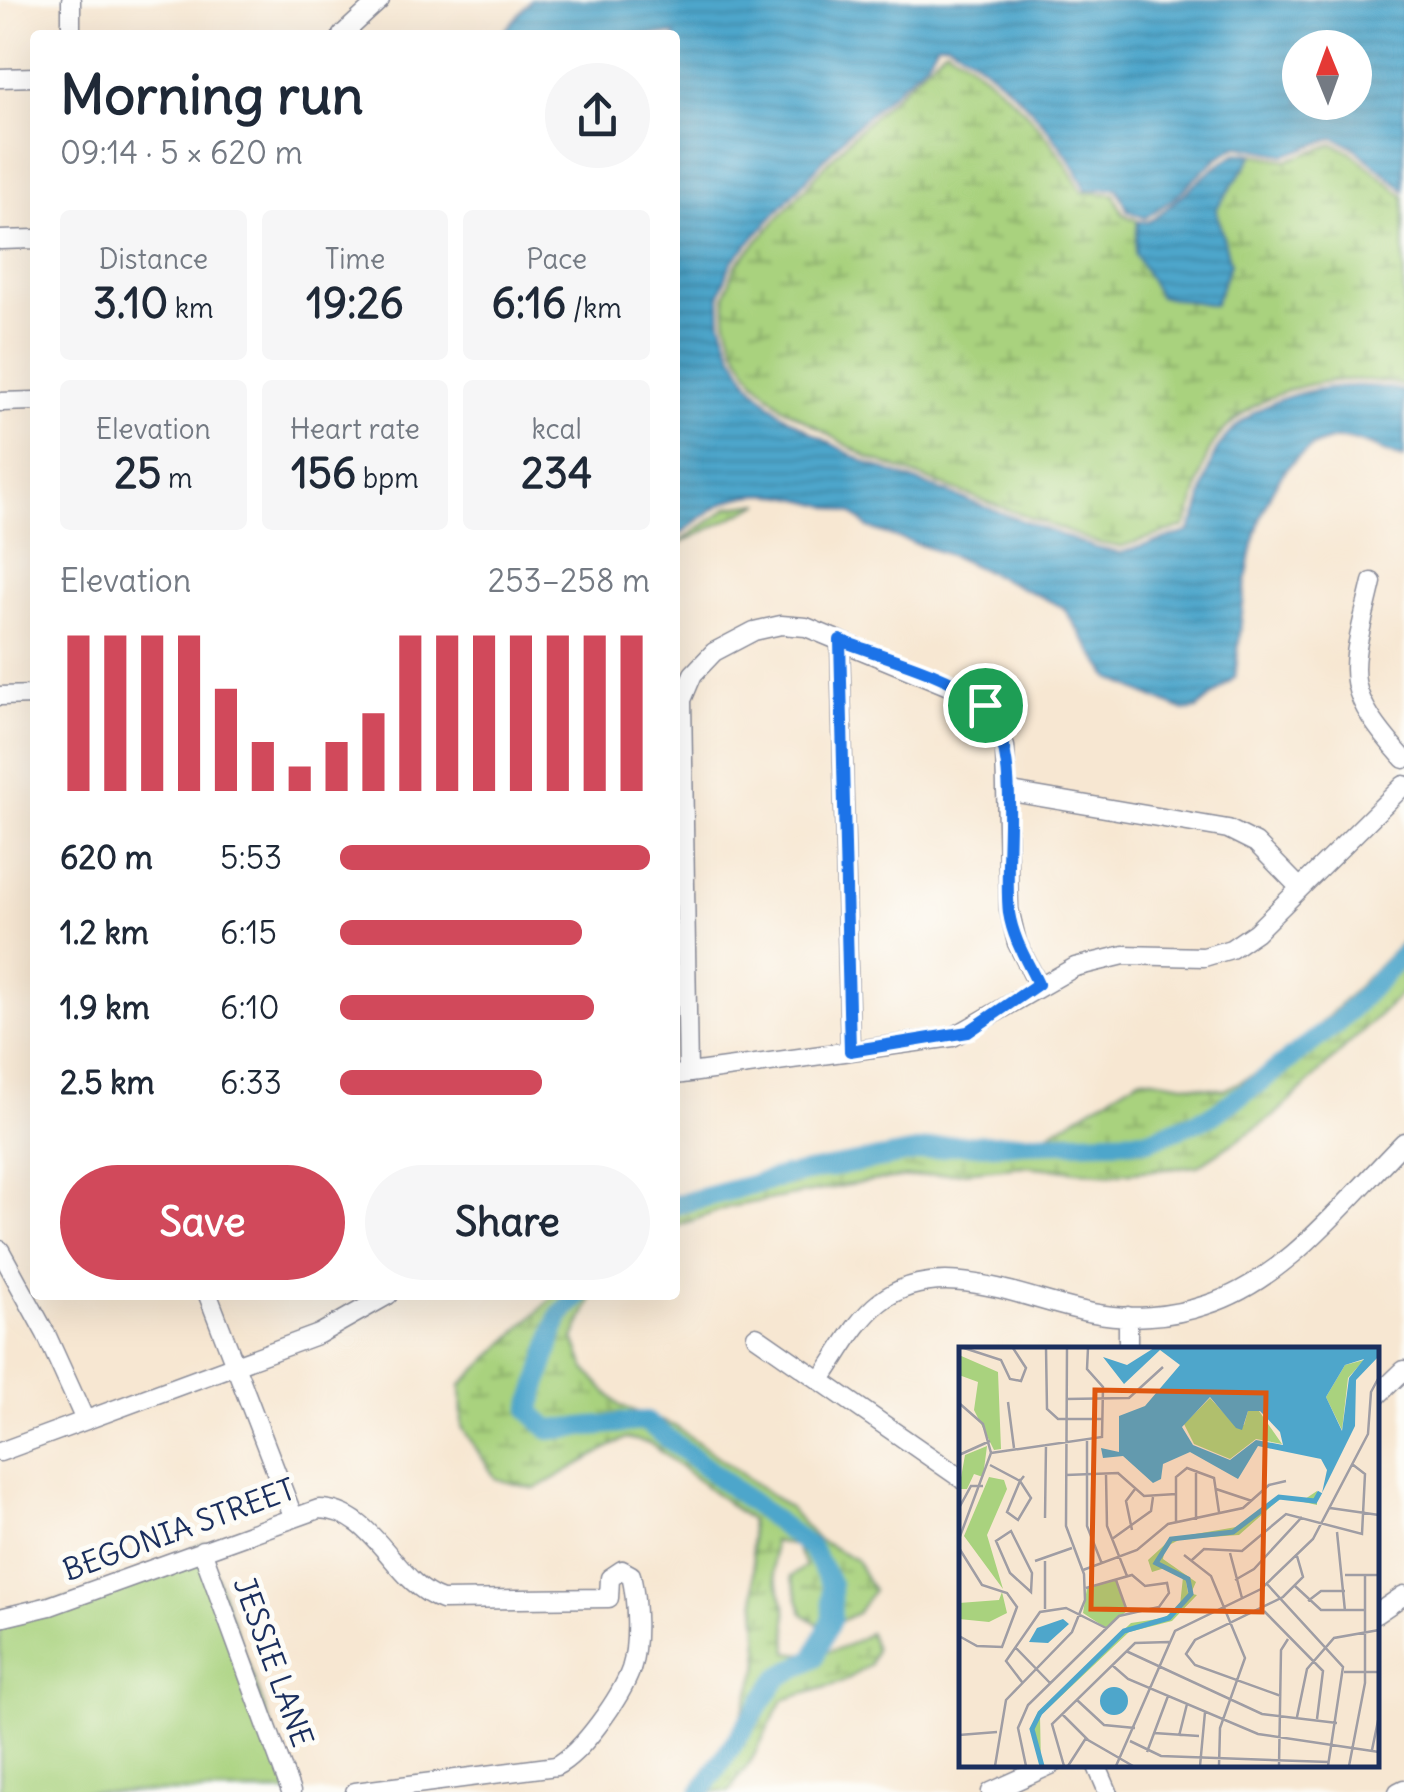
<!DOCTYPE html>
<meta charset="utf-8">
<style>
body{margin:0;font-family:Delius,sans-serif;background:#f6f6f7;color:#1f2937;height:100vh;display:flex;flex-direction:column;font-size:38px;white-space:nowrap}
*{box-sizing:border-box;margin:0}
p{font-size:32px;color:#747a83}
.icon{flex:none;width:55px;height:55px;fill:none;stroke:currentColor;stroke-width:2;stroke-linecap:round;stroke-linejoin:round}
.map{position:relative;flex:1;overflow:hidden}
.drawer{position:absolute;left:30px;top:30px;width:650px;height:1270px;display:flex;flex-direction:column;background:#fff;border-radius:10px;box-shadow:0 10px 40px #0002}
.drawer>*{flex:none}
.needle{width:65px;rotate:359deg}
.controls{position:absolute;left:1282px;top:30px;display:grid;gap:20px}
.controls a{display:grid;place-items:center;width:90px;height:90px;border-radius:50%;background:#fff;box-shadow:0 10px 40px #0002;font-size:50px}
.pin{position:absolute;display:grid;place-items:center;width:85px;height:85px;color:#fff;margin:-42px;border:5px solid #fff;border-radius:50%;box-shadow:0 2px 10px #0007}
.round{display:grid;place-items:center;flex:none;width:105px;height:105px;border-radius:52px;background:#f6f6f7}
.head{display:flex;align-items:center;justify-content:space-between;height:170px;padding:0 30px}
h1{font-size:55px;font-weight:700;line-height:75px}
.stats{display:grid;grid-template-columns:repeat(3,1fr);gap:15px;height:170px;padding:10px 30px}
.stats div{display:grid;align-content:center;border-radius:10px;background:#f6f6f7;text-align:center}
.stats b{font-size:42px;font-weight:700}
.stats small{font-size:28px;font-weight:400}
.stats p{font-size:28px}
.chart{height:280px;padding:20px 30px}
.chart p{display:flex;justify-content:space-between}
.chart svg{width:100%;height:180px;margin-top:10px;stroke:#d1495b;stroke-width:6}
.cta{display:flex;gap:20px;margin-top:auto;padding:20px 30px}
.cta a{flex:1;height:115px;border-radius:60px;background:#d1495b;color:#fff;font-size:40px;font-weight:700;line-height:115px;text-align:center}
.cta a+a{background:#f6f6f7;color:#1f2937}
ul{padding:0 30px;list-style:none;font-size:32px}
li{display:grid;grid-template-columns:160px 120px 1fr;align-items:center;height:75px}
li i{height:25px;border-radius:12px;background:#d1495b}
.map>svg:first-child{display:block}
.wetland{fill:url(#wetland-marsh);stroke:#62806e;stroke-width:2.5}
.park{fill:#a9d27e;stroke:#62806e;stroke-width:2.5}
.water{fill:url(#water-rules);stroke:#346a94;stroke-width:2.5;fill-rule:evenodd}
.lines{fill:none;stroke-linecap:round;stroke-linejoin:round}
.river{stroke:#4ea6cb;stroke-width:20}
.minor-casing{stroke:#898b98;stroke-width:21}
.minor{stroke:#fff;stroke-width:18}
.route-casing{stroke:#fff;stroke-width:20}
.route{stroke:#1a73e8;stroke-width:12}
.labels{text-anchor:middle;stroke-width:10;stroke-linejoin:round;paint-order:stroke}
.street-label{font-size:30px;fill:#1b2f5e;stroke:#fdfcf7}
.inset-river{fill:none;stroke:#4ea6cb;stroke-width:5}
.inset-road{fill:none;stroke:#9f9da4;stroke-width:2.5}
.view{fill:#de5710;fill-opacity:0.15;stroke:#de5710;stroke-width:5}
.inset-edge{fill:none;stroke:#1b2f5e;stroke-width:5}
</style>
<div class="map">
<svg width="1404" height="1792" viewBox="0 0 1404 1792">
<defs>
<pattern id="wetland-marsh" width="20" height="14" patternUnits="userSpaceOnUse" patternTransform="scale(2.5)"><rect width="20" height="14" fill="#a9d27e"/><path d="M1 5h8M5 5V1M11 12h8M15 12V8" fill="none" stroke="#89ab6a"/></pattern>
<pattern id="water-rules" width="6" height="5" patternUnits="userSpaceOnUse" patternTransform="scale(2.5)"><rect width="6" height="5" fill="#4ea6cb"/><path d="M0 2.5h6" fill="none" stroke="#4088a8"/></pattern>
</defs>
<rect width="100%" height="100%" fill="#fdfcf7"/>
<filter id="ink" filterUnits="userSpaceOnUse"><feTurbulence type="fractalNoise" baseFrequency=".01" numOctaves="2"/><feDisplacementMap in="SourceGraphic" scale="20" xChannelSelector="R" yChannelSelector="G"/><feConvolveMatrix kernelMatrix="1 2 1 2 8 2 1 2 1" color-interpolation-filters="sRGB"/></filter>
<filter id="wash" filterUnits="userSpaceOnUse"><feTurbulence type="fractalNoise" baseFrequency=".0048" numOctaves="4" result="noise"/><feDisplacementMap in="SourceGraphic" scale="40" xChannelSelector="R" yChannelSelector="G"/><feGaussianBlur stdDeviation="2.25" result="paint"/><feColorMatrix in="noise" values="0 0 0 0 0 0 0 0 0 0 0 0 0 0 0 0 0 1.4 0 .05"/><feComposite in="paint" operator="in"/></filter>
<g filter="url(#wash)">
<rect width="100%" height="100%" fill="#f7e7d2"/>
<path class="wetland" d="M 946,47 C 1001,81 1054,134 1082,192 L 1114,194 L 1123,214 L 1138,221 L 1135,254 L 1230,264 L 1216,209 L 1254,154 L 1288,160 L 1333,144 L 1350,151 L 1404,196 L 1404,386 C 1341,371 1261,384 1217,439 C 1198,463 1200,500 1185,527 L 1120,547 L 1097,543 L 869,458 L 782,407 L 754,380 L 735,348 L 726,320 L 725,295 L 735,266 L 849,139 Z
M 762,503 L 675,546 L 729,507 Z
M 1404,940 L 1404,991 L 1274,1116 L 1198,1166 L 1111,1174 L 1023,1166 L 871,1181 L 729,1207 L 675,1227 L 675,1196 L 844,1165 L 1039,1139 L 1141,1077 L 1224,1090 L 1288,1057 Z
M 555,1295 L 593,1295 L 574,1339 L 586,1370 L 620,1406 L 675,1426 L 789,1508 L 817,1539 L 856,1560 L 873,1591 L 857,1613 L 825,1629 L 803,1614 L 791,1577 L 806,1566 L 795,1546 L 773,1541 L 774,1573 L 786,1609 L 788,1652 C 818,1657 843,1651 869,1633 L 875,1649 L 870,1665 L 843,1682 L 783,1700 L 752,1759 L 729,1792 L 697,1792 L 730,1749 L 760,1663 L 750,1520 L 649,1443 L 626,1438 L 535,1489 L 496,1479 L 462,1427 L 461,1385 Z"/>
<path class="park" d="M 204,1542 L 295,1792 L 0,1792 L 0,1612 L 101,1593 Z"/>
<path class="water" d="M 531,0 L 1404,0 L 1404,190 L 1352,146 L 1334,138 L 1286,155 L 1238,146 L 1217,158 L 1173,199 L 1145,218 L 1128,211 L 1117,188 L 1086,190 C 1059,131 1003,74 947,42 L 938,43 L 926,62 L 846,135 L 731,263 L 720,294 L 721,321 L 731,350 L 750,384 L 779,412 L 814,434 L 867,463 L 1096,548 L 1120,553 L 1188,532 C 1206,506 1202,471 1220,445 C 1259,389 1344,378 1404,391 L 1404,459 C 1384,452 1351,434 1330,440 C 1244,463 1245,606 1235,677 L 1197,709 L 1184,711 L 1110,678 L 1063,607 L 953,556 L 868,528 L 853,513 C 815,504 770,484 728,501 C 710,508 691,527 675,538 L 675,35 L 501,35 ZM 1300,48 L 1355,48 L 1355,102 L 1300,102 Z
M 1239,152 L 1254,154 L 1216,209 L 1230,264 L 1214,305 L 1159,296 L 1135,254 L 1138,221 L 1148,222 C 1180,201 1205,170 1239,152 Z"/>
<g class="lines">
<path class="river" d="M 675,1205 L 785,1176 L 954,1145 L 1149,1140 L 1211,1116 L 1260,1082 L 1337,1023 L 1404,953
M 579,1295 L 559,1316 L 530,1411 L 549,1430 L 645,1421 L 811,1548 L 831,1584 L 832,1618 L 814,1658 L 778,1678 L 701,1792"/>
</g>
</g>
<g filter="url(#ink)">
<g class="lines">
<defs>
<path id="minor" d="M 71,0 L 71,35
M 342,35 L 380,0
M 0,78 L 35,77
M 0,240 L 35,239
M 0,402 L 35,401
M 1372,582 C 1351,673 1338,685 1404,759
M 840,641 L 850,1051
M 0,696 L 35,695
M 1006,791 L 1228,829 L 1256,843 L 1300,888
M 688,1073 L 682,700 L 693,674 L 714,652 L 754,631 L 781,625 L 806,627 L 975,697 L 994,718 L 1005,747 L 1009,909 L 1017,943 L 1038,985
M 675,1075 L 953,1037 L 1075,967 L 1124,955 L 1204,957 L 1231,949 L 1256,932 L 1404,785
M 0,1250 L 46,1334 L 85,1420
M 208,1295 L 293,1516
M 756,1336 L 962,1479
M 1128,1350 L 1128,1316
M 820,1381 C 838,1356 855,1321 880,1302 C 941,1254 1029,1302 1093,1313 C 1129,1320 1171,1317 1206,1305 C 1286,1280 1346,1200 1404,1142
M 1376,1397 L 1404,1370
M 0,1452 L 319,1334 L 388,1295
M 202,1550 L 291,1792
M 1376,1614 L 1404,1595
M 0,1618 L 50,1606 L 319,1509 C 376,1510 393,1583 442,1600 L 609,1598 L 610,1578 L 622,1570 L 631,1575 C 637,1601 639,1644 631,1669 C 621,1697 582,1753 556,1766 L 355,1792
M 1096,1764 L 1108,1792
M 991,1792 L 1053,1764
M 1398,1792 L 1404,1789"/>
</defs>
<use href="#minor" class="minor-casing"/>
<use href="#minor" class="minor"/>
</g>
</g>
<g class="lines" filter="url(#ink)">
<defs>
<path id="route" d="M 840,640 C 880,656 943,672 976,697 C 1027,737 1002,854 1009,913 C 1013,939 1027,961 1038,984 L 968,1032 L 850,1051 Z"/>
</defs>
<use href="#route" class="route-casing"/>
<use href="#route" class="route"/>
</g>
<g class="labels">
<g class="street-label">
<text transform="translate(179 1530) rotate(-20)" y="10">BEGONIA STREET</text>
<text transform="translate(273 1662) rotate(70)" y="10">JESSIE LANE</text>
</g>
</g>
<g transform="translate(959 1347)">
<rect width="420" height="420" fill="#f7e7d2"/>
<path d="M 0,8 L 39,25 L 42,102 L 35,103 L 15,63 L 19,35 L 0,28 ZM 28,99 L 24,130 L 15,127 L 8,142 L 0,142 L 6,108 ZM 30,130 L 45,133 L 48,142 L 28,188 L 44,242 L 5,189 ZM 43,245 L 48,266 L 30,275 L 0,272 L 0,256 L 40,253 Z" fill="#a9d27e"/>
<path d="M 405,13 L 389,31 L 383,83 L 367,50 L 386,18 ZM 251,51 L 274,76 L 285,78 L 289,64 L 300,64 L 323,97 L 297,92 L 271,112 L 235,97 L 225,77 ZM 358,144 L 358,158 L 323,150 L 280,188 L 222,192 L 206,200 L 204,212 L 237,235 L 233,244 L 227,234 L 229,246 L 238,248 L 213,274 L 170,285 L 81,369 L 82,419 L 72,380 L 79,365 L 172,276 L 205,271 L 221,258 L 224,230 L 209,220 L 193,225 L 189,213 L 213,191 L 283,179 L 319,149 L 346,152 Z" fill="#a9d27e"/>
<path d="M 157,232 L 168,264 L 147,281 L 124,266 L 128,241 Z" fill="#a9d27e"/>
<path d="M 195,1 L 420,1 L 420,9 L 397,33 L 396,79 L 363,146 L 368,123 L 362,112 L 299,99 L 279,132 L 231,105 L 204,117 L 202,132 L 194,136 L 164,109 L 144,111 L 142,101 L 160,105 L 160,69 L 186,59 L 221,18 L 201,3 L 165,37 L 144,10 L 168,18 ZM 405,12 L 390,31 L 383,84 L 367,50 L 386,18 ZM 251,50 L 277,81 L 283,83 L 289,64 L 301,64 L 321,85 L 324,98 L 297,93 L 271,113 L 234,98 L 223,80 ZM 104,272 L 110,277 L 89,296 L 70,295 L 78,281 ZM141 354a14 14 0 1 1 28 0a14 14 0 1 1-28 0Z" fill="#4ea6cb" fill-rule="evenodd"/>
<path class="inset-river" d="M 83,419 L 73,382 L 81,366 L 165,284 L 210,271 L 232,247 L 229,232 L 197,216 L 212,192 L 274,185 L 320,150 L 356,154 L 361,145"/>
<path class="inset-road" d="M 5,1 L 42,13 L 51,32 L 62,34 L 67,21 L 54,1M 87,1 L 88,62 L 99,72 L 144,72M 107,52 L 170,51 L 204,20M 49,55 L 55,101M 0,56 L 24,77 L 32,106 L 0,192M 128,92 L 128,179 L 143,217M 32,106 L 143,90 L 144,40 L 128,22 L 129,1M 0,108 L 31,94M 31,118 L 61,134 L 65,129M 237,123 L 237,173M 107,128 L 159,126 L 185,149 L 217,147M 147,128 L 148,179 L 168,229M 61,134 L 72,151 L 59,173 L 48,165 ZM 257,142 L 293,154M 0,161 L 12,139 L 24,139M 371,161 L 420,168M 86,171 L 87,97M 217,175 L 217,130 L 228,121 L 255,131 L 260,165M 173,183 L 167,154 L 176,142M 52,184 L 73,226 L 72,245 L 51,226 L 37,194 ZM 378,185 L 386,264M 153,192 L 192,164 L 194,150M 0,201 L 23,238 L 48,246 L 58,260 L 43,300 L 18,299 L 0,289M 271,206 L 283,251M 225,208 L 252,229 L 286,311 L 261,381 L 260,419M 233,213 L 245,202 L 283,204 L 327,167 L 403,187 L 406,127 L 393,117M 76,214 L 113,201M 124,223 L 178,203 L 209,177 L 284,161 L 310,138 L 327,134M 386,228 L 420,228M 157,233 L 168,264M 276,233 L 295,222 L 343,170M 308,237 L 384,320 L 369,419M 336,239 L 362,263 L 406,263M 349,254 L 362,244 L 386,244M 86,262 L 86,214M 305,264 L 364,324 L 358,372M 56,300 L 91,336M 167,304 L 303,367 L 378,376M 153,318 L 169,332 L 299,387 L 420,405M 385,325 L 420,325M 63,335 L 47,314 L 81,265 L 107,261 L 147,281M 322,349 L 236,318 L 227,307 L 236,293 L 324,250 L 344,230 L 338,209M 118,353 L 145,378 L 176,381M 103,367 L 129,393 L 174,419M 338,370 L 348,322 L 375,291 L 420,283M 195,386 L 240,389M 0,388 L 38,385M 220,389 L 228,357M 171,394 L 202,409 L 370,415M 413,403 L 420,369M 188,405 L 209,349M 36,419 L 47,353 L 113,285 L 126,253 L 125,227 L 107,179 L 108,1M 67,419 L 59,381 L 69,358 L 160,269 L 200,260 L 210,246 L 208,236 L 186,239 L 173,228 L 127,241M 105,419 L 93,377 L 176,296 L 210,295M 109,419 L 127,391M 157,419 L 216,284 L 302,242 L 354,192 L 409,87 L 412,45 L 420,30M 241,419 L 246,365M 320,419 L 322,303 L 329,292M 390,419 L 406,336 L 406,228"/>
<path class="view" d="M 136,43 L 307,46 L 303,265 L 132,262 Z"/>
<rect width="420" height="420" class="inset-edge"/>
</g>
</svg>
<div class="controls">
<a><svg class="needle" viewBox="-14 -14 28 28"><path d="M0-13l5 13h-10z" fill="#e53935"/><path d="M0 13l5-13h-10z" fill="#747a83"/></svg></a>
</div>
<div class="pin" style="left:985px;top:705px;background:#1e9e55"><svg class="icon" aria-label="arrive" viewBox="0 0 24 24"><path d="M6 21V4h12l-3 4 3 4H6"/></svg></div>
<section class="drawer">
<div class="head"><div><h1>Morning run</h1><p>09:14 · 5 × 620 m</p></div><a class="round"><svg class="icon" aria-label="share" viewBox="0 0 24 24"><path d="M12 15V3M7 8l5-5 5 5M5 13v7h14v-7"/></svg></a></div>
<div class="stats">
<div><p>Distance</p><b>3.10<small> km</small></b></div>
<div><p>Time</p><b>19:26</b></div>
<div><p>Pace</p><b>6:16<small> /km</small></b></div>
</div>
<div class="stats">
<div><p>Elevation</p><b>25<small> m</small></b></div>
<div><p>Heart rate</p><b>156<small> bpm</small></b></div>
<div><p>kcal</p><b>234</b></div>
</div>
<div class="chart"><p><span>Elevation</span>253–258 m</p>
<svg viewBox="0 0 160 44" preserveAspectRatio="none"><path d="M5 44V6M15 44V6M25 44V6M35 44V6M45 44V19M55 44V32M65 44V38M75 44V32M85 44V25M95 44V6M105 44V6M115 44V6M125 44V6M135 44V6M145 44V6M155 44V6"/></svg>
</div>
<ul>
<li><b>620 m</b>5:53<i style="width:100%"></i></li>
<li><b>1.2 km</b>6:15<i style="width:78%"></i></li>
<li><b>1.9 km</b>6:10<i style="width:82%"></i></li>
<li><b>2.5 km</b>6:33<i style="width:65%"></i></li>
</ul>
<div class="cta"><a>Save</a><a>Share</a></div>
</section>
</div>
